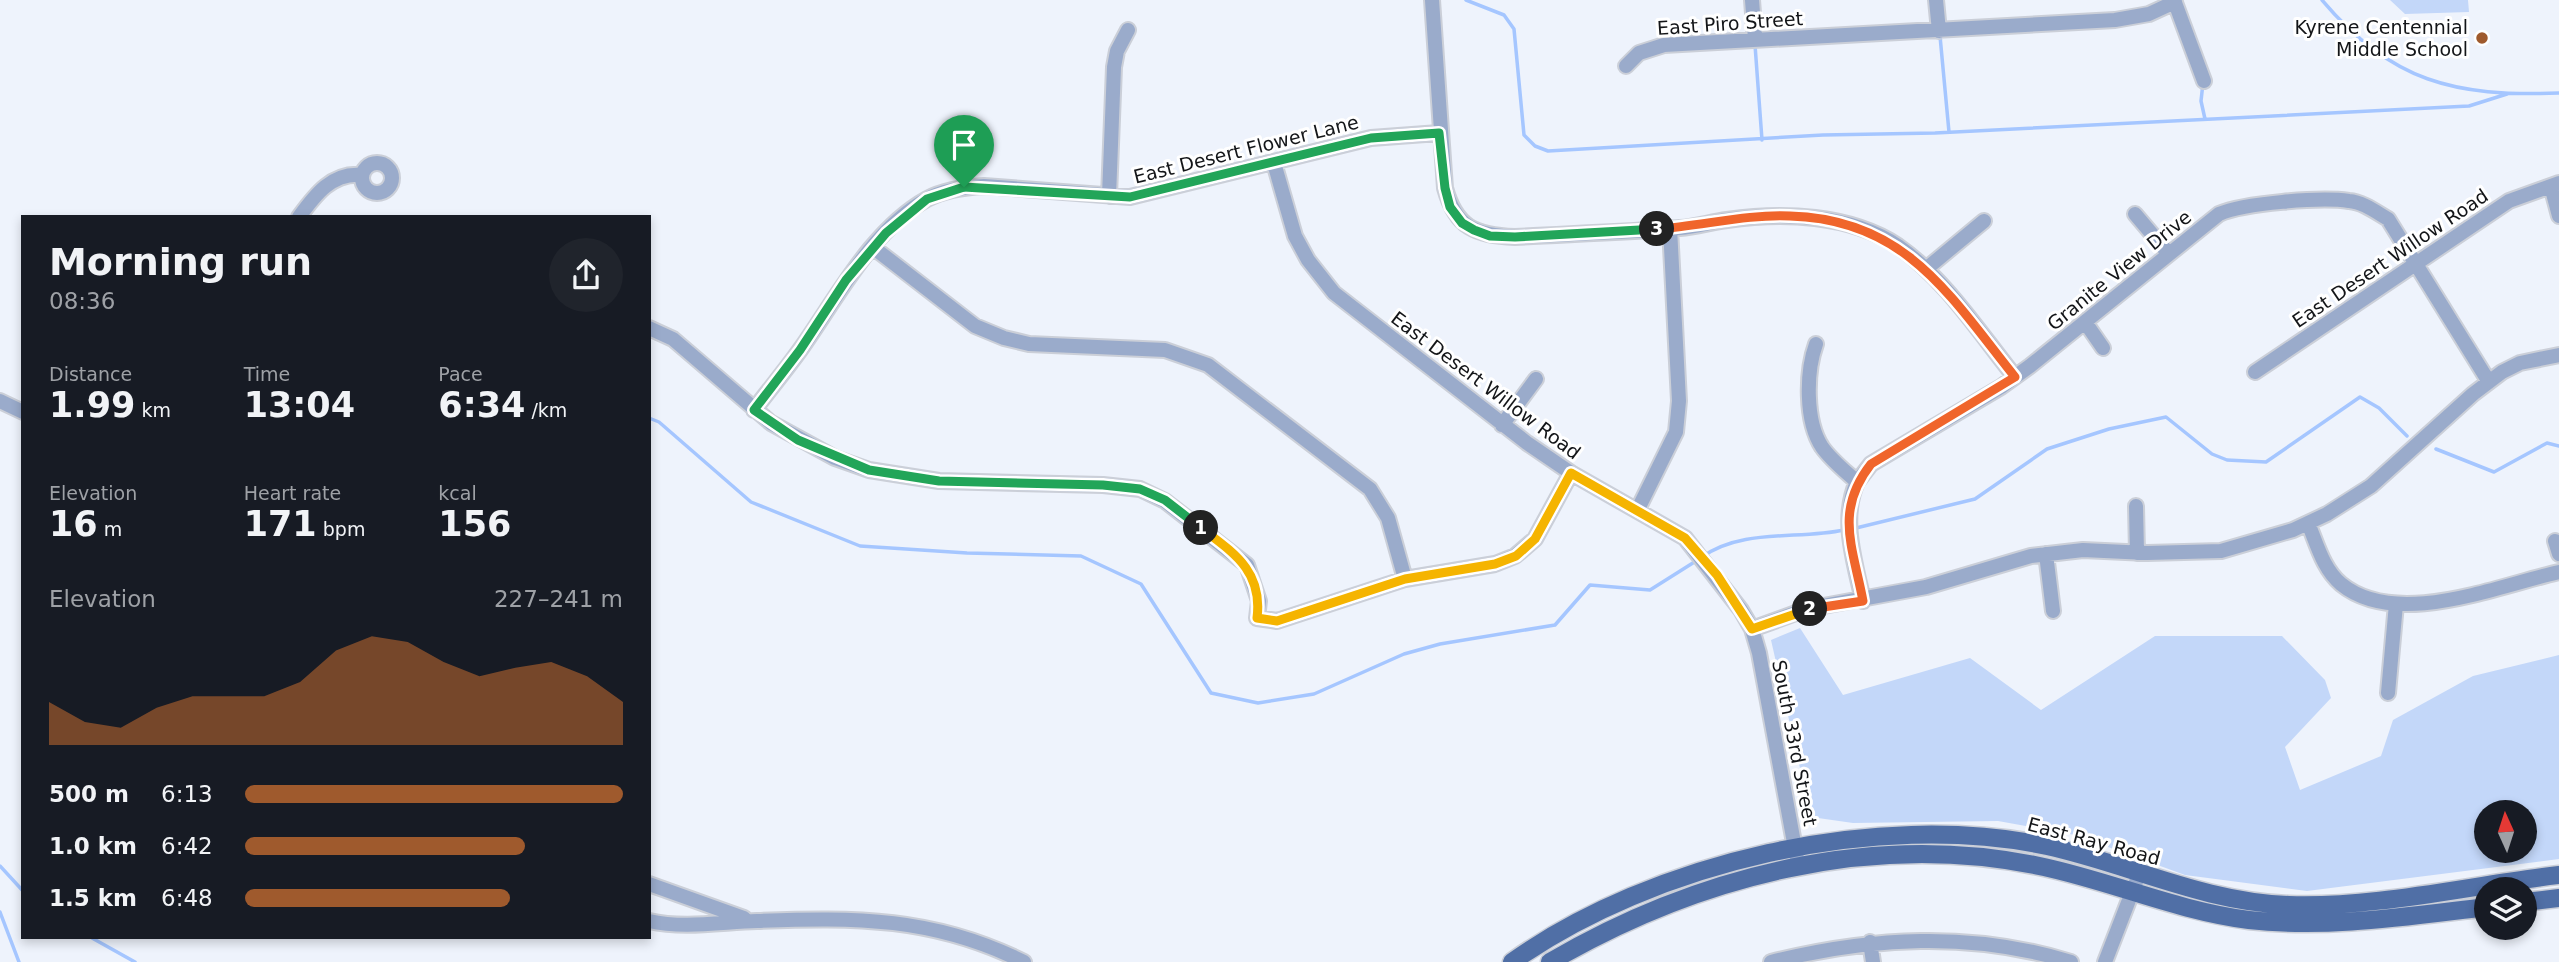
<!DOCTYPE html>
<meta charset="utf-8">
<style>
body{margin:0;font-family:"DejaVu Sans",sans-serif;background:#20242c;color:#f1f3f6;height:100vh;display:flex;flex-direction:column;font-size:26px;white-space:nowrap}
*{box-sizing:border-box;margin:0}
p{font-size:23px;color:#9ea1a6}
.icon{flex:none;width:38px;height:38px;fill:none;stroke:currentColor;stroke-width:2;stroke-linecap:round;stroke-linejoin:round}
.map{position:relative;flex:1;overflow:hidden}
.details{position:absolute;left:21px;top:215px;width:630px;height:724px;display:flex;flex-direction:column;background:#171b24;border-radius:0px;box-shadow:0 4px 10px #0003}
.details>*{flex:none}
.needle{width:46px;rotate:357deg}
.fabs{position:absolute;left:2474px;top:800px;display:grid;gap:14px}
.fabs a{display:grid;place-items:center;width:63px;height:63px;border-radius:50%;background:#171b24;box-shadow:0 4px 10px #0003;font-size:35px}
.pin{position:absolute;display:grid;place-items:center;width:60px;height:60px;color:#fff;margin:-72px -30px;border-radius:50% 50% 50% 0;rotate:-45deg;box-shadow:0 0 7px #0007}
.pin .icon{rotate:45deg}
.km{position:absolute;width:35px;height:35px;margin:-18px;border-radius:50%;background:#222;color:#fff;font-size:19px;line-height:35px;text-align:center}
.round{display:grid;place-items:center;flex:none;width:74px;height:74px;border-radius:37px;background:#20242c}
.overview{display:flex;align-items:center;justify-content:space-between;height:119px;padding:0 28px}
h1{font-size:38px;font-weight:800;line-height:52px}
.metrics{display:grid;grid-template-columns:repeat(3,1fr);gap:10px;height:119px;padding:7px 28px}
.metrics div{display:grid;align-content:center}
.metrics b{font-size:35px;font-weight:800}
.metrics small{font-size:19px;font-weight:400}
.metrics p{font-size:19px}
.chart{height:196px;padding:14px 28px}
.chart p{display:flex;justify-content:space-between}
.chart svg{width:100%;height:126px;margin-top:7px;fill:#9f5a2d;opacity:.7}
ul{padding:0 28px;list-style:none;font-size:23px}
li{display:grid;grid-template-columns:112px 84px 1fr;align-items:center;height:52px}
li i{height:18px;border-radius:9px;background:#9f5a2d}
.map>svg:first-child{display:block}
.green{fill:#c3d7f9;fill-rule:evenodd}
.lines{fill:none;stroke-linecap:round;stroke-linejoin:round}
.stream{stroke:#a5c6ff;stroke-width:3.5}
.minor-casing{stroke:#cbcfd8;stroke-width:18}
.major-casing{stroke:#cbcfd8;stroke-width:21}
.minor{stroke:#9aabcb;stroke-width:14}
.major{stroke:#506fa6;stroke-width:18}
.split-1-casing{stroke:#fff;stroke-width:14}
.split-2-casing{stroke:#fff;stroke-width:14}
.split-3-casing{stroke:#fff;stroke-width:14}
.split-4-casing{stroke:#fff;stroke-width:14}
.split-1{stroke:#22a559;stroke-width:9}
.split-2{stroke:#f5b400;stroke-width:9}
.split-3{stroke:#f0652b;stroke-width:9}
.split-4{stroke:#22a559;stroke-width:9}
.poi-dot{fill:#9f5a2d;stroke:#fff;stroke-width:2.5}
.labels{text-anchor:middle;stroke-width:6;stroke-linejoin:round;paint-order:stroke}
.street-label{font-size:19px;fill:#131518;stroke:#fff}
.poi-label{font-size:19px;fill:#131518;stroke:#fff;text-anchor:end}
</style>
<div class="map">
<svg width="2559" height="962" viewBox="0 0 2559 962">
<rect width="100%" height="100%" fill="#eef3fc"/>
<path class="green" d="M 2390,0 L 2468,0 L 2469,12 L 2405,14 Z
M 1800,628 L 1843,695 L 1970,658 L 2041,710 L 2155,636 L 2282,636 L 2325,680 L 2331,698 L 2285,747 L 2300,790 L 2381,756 L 2393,720 L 2473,676 L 2559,655 L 2559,859 L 2307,891 L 2185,875 L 2075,835 L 1998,821 L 1853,823 L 1811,817 L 1771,640 ZM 2487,812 L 2525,812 L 2525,850 L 2487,850 Z"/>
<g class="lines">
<path class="stream" d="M 1466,0 L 1504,15 L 1514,29 L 1524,135 L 1535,146 L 1548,151 L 1823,135 L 1935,133 L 2469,106 L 2507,94
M 2322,0 C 2391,82 2455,97 2559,93
M 1940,36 L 1949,132
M 1755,45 L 1762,140
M 2203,83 L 2201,101 L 2205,119
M 649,418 L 659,422 L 751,502 L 860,546 L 967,553 L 1081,556 L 1141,584 L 1211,693 L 1258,703 L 1314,694 L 1404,654 L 1440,644 L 1555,625 L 1590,585 L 1650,590 L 1696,561
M 2436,449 L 2494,472 L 2547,443 L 2559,446
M 1852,529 L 1975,499 L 2047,449 L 2109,429 L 2166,417 L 2212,454 L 2227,460 L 2266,462 L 2360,397 L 2379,408 L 2407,436
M 1702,557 C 1743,528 1798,540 1844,530
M 0,866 L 23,891
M 0,912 L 19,962
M 92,938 L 135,962"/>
<defs>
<path id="minor" d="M 1432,0 L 1445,188 C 1456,228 1475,235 1515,237 C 1570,234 1625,232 1680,228 C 1696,227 1711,222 1727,220 C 1782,212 1850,214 1898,246 C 1945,279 1979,332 2015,377
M 1752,0 L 1755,39
M 1936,0 L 1939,31
M 2174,0 L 2204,81
M 1626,66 L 1639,53 L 1664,45 L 2115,20 L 2149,14 L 2175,2
M 1274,163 L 1295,236 L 1308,260 L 1334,293 L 1527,443 L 1571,473 L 1685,538 L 1741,610 L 1752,629 L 1759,653 L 1797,859
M362 178a15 15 0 1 1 30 0a15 15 0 1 1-30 0Z
M 2551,186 L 2559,216
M 1109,196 L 1114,67 L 1117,51 L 1128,30
M 2135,214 L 2168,253
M 299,217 C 315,195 332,172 362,175
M 874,248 L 975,326 L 1004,338 L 1029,344 L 1165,350 L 1208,365 L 1370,489 L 1388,518 L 1405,579
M 1926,269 L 1984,221
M 2085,322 L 2103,348
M 649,328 L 673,339 L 771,423 L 835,458 L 869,470 L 939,481 L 1103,485 L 1140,489 L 1165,501 L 1247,565 L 1259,601 L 1257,618 L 1277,621 L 1405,579 L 1495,564 L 1515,556 L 1535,539 L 1571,473
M 1816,344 C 1806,372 1805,421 1822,447 C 1831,460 1845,471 1857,482 C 1840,520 1855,562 1863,601
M 2255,372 L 2509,201 L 2559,183
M 0,401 L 23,412
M 754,410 C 769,390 785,371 800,350 C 836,300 871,230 927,199 C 944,190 965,187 984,186 L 1130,197 L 1371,138 L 1439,133
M 1502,425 L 1536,379
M 1857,482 L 1871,464 L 2001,387 L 2030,366 L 2219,214 C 2244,203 2320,197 2349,201 C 2363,202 2376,212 2388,219 L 2489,382
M 2136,506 L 2137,553
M 1638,509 L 1676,432 L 1679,401 L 1670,228
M 2308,523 C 2317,544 2323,569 2341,584 C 2396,629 2497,586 2559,572
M 2555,541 L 2559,554
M 2046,554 L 2053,611
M 1752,629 L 1807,609 L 1926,587 L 2031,556 L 2083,550 L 2147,553 L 2221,551 L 2293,530 L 2327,514 L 2371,486 L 2473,394 L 2502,372 L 2520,363 L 2559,355
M 2388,693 L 2396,604
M 649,884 L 744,918
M 649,921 C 684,929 722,922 757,921 C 855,917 934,917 1024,962
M 1870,942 L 1873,962
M 1771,962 C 1871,937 1971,931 2071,962
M 2105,962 L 2136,882"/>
<path id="major" d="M 2525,902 L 2559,898
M 1512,962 C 1653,862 1877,810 2047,846 C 2129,864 2203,902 2289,905 C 2377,908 2471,885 2559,875
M 1550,962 C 1697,876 1874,830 2044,867 C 2113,882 2178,911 2249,920 C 2328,929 2409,916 2487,907"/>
</defs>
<use href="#minor" class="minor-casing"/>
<use href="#major" class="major-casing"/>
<use href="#minor" class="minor"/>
<use href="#major" class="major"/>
</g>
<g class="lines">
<defs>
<path id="split-1" d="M 964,187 L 927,199 L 886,233 L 846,280 L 800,350 L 754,410 L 798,440 L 869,470 L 939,481 L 1103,485 L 1140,489 L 1165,500 L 1201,528"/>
<path id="split-2" d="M 1201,528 C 1234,553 1263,571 1257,618 L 1277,621 L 1405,579 L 1495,564 L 1516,556 L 1535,539 L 1571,473 L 1685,538 L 1717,575 L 1752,629 L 1810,609"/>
<path id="split-3" d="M 1657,229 C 1702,226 1746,214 1790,216 C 1906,219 1950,296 2015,377 L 1871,464 C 1834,511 1853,547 1863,601 L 1810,609"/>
<path id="split-4" d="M 964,187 L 1130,197 L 1371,138 L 1439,133 L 1445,188 L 1450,207 L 1462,223 L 1474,230 L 1490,236 L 1515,237 L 1657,229"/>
</defs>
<use href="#split-1" class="split-1-casing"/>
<use href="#split-2" class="split-2-casing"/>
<use href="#split-3" class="split-3-casing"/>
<use href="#split-4" class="split-4-casing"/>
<use href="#split-1" class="split-1"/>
<use href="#split-2" class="split-2"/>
<use href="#split-3" class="split-3"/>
<use href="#split-4" class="split-4"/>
</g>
<circle class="poi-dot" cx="2482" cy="38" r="7"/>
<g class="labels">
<g class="street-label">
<text transform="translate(1730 23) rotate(-4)" y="7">East Piro Street</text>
<text transform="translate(1246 149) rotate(-14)" y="7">East Desert Flower Lane</text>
<text transform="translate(2390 258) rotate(-34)" y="7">East Desert Willow Road</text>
<text transform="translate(2119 270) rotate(-39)" y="7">Granite View Drive</text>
<text transform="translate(1486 385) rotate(37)" y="7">East Desert Willow Road</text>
<text transform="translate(1795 743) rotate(79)" y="7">South 33rd Street</text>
<text transform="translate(2094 841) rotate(15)" y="7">East Ray Road</text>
</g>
<g class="poi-label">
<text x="2468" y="34">Kyrene Centennial<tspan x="2468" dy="22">Middle School</tspan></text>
</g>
</g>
</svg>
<div class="fabs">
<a><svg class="needle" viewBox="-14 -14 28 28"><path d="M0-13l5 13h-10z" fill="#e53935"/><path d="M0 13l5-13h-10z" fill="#9ea1a6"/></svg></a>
<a><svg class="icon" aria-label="layers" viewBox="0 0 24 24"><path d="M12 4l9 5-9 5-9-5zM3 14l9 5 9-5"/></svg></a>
</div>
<div class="pin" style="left:964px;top:187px;background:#1e9e55"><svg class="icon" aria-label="arrive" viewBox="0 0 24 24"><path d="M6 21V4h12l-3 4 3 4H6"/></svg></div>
<b class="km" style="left:1201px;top:528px">1</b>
<b class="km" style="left:1810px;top:609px">2</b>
<b class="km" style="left:1657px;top:229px">3</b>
<section class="details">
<div class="overview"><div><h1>Morning run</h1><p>08:36</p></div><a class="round"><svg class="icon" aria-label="share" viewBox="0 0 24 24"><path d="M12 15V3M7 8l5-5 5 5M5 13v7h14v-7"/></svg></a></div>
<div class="metrics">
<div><p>Distance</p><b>1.99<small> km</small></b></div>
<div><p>Time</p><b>13:04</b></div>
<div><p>Pace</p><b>6:34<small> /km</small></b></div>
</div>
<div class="metrics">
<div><p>Elevation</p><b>16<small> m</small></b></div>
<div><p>Heart rate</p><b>171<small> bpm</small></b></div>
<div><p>kcal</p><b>156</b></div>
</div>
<div class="chart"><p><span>Elevation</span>227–241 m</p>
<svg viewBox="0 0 160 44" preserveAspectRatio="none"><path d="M0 44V29L10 36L20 38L30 31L40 27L50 27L60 27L70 22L80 11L90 6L100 8L110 15L120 20L130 17L140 15L150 20L160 29V44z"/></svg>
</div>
<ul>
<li><b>500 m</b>6:13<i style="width:100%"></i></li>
<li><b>1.0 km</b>6:42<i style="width:74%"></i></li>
<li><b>1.5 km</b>6:48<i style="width:70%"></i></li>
</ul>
</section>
</div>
